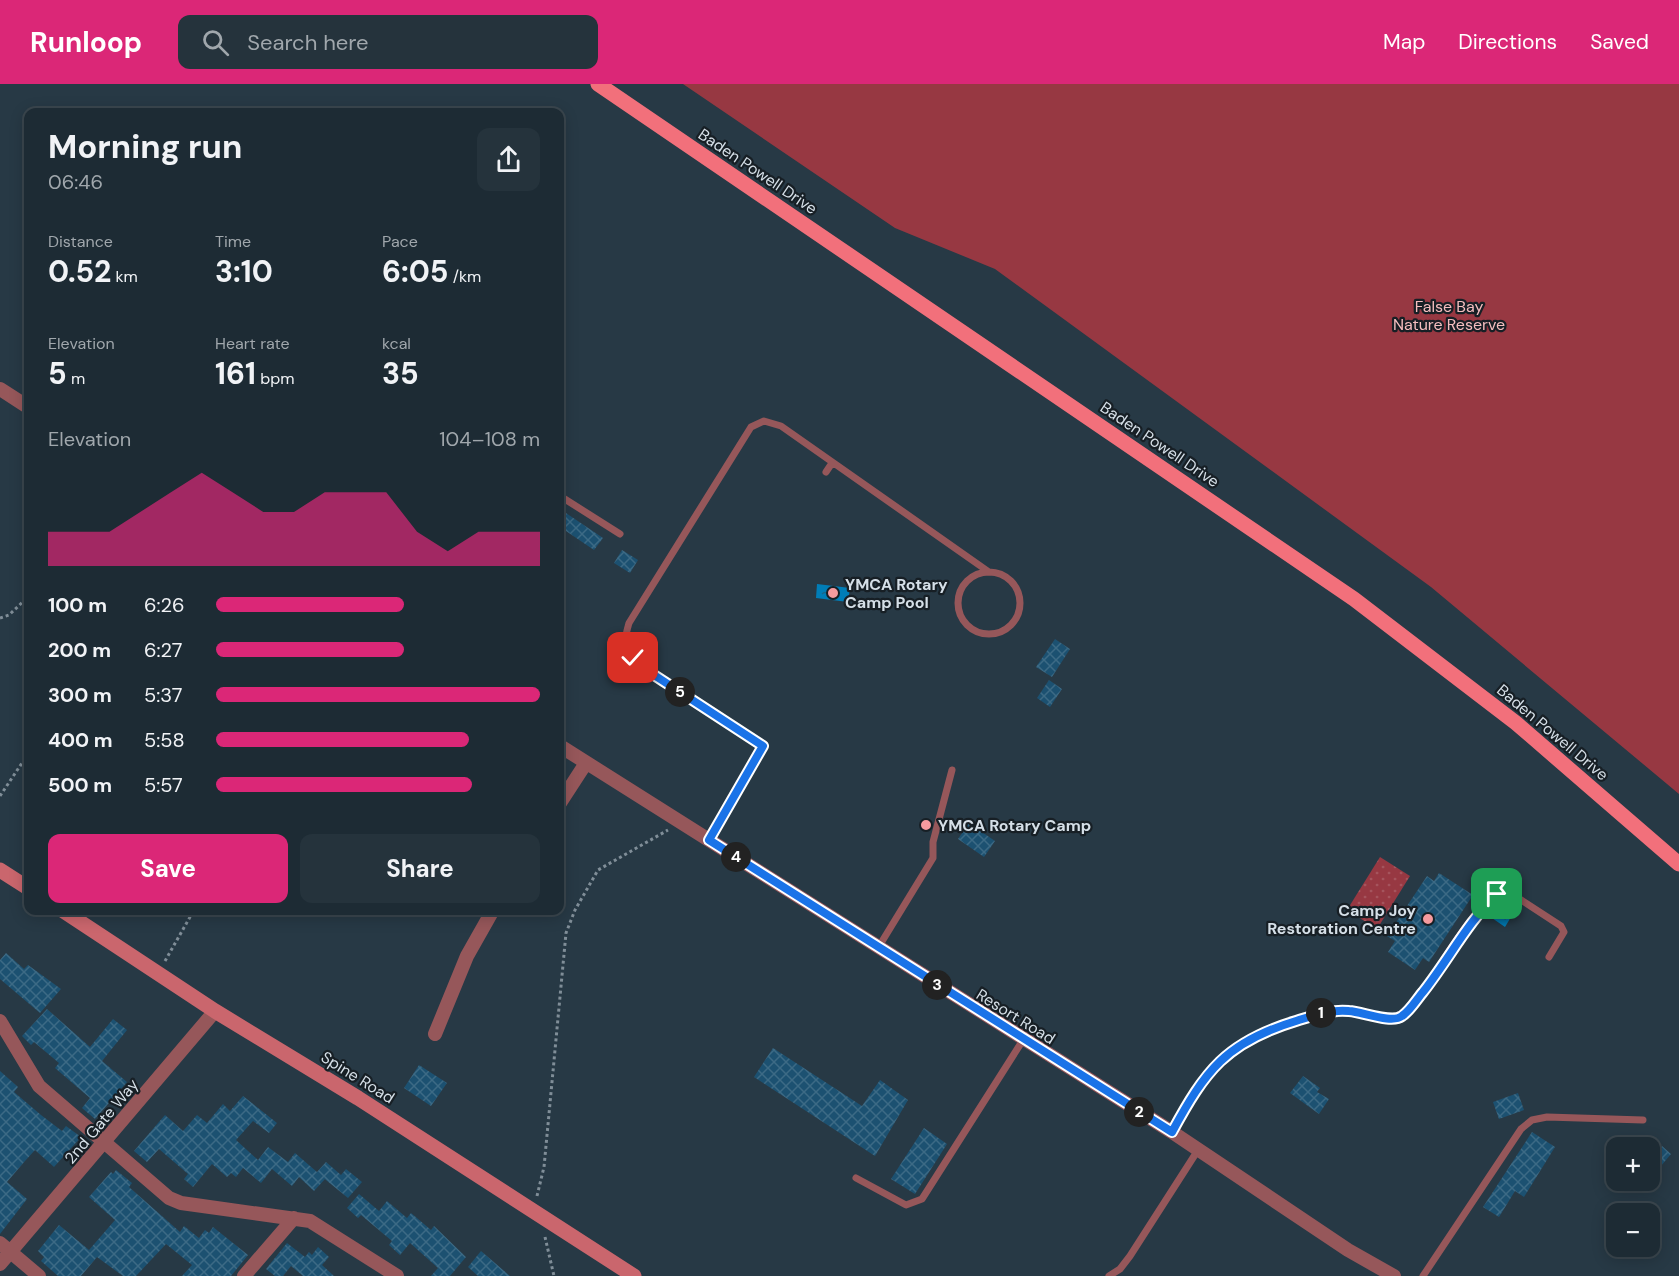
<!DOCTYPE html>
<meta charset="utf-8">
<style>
body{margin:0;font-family:"DM Sans",sans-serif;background:#25333c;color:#f1f3f6;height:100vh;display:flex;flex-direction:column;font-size:22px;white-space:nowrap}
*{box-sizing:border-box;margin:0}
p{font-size:20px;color:#a0a7ac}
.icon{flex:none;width:33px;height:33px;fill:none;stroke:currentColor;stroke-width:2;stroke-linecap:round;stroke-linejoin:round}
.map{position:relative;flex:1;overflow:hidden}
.details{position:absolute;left:24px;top:24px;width:540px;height:807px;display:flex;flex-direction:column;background:#1d2b34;border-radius:12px;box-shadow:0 3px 15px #0003,0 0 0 2px #3b474f}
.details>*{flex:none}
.fabs{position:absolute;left:1606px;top:1053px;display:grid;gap:12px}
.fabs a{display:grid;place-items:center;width:54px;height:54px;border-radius:12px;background:#1d2b34;box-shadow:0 3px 15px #0003,0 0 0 2px #3b474f;font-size:30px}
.pin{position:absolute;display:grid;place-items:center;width:51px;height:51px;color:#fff;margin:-26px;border-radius:12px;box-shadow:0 3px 9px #0006}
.km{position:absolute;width:30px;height:30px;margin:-15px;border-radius:50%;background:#222;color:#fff;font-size:16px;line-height:30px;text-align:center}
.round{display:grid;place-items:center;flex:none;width:63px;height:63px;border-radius:12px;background:#25333c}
.headline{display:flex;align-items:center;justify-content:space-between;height:102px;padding:0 24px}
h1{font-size:33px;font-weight:700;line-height:45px}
.figures{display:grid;grid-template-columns:repeat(3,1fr);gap:9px;height:102px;padding:6px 24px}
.figures div{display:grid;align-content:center}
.figures b{font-size:30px;font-weight:700}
.figures small{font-size:16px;font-weight:400}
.figures p{font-size:16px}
.chart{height:168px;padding:12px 24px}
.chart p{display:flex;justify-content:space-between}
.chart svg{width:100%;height:108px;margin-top:6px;fill:#db2777;opacity:.7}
.button{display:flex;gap:12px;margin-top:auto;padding:12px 24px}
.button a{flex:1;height:69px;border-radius:12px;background:#db2777;color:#fff;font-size:24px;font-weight:700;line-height:69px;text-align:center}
.button a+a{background:#25333c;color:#f1f3f6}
ul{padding:0 24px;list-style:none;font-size:20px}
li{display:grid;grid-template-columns:96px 72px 1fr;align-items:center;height:45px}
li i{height:15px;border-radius:8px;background:#db2777}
header{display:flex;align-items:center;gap:36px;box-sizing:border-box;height:84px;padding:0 30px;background:#db2777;color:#fff}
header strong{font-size:28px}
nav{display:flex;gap:33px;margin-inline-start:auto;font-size:21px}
.search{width:420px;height:54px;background:#25333c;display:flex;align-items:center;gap:15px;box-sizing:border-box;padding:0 21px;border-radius:12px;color:#a0a7ac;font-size:22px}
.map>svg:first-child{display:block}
.park{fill:#973842}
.garden{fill:url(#garden-dots)}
.water{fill:url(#water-ripples)}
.building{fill:url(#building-cross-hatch)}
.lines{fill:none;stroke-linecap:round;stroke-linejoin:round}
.path{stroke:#808e98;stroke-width:3;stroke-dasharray:3 3;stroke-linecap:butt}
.service{stroke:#96575a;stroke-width:7}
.minor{stroke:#96575a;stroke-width:14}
.secondary{stroke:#ca666d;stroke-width:15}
.primary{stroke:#f2707b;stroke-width:15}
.route-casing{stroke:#fff;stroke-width:12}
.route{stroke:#1a73e8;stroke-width:8}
.poi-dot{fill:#f59b9f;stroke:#171f25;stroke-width:2}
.labels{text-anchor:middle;stroke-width:4.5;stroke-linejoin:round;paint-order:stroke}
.street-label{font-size:16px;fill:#d5dfe7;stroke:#171f25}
.park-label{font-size:16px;fill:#f5bebf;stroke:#171f25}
.poi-label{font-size:16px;font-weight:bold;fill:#d5dfe7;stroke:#171f25;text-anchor:start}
</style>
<header>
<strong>Runloop</strong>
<div class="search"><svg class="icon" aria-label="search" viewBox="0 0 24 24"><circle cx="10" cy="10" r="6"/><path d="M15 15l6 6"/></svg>Search here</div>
<nav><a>Map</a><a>Directions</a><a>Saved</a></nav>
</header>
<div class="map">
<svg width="1679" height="1192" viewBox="0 0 1679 1192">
<defs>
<pattern id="garden-dots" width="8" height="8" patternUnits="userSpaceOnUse" patternTransform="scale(1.5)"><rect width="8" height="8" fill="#973842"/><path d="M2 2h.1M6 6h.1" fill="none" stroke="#a5545d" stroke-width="1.8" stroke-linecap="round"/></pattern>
<pattern id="water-ripples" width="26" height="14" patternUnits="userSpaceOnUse" patternTransform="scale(1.5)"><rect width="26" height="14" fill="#007db7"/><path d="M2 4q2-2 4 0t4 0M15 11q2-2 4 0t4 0" fill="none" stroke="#1a6689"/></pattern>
<pattern id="building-cross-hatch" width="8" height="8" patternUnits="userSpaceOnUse" patternTransform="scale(1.5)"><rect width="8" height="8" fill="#1c5171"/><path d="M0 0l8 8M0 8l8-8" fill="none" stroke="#3c6a85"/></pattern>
</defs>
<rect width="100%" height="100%" fill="#273945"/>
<path class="park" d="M 683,0 L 1679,0 L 1679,710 L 1431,503 L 995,185 L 895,144 Z"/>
<path class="garden" d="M 1380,773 L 1410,792 L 1377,845 L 1347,826 Z"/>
<path class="water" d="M 817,500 L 850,504 L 848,518 L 816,514 Z
M 1504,814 L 1517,823 L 1505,843 L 1492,834 Z"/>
<path class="building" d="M 560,425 L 603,454 L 594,466 L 560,443 Z
M 622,466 L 638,476 L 630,489 L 614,479 Z
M 1055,555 L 1070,565 L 1052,593 L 1036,583 Z
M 1049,596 L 1062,605 L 1050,623 L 1037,614 Z
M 969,739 L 995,757 L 984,773 L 958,755 Z
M 1439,789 L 1473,811 L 1429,878 L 1423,874 L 1415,886 L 1388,868 L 1395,857 L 1387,852 L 1427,792 L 1434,797 Z
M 6,869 L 24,885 L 28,881 L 61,905 L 40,929 L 0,895 L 0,876 Z
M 47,925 L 90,963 L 113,935 L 127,946 L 102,977 L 127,998 L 95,1035 L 82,1024 L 90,1014 L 55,984 L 59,979 L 34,958 L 31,961 L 22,952 Z
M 773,964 L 862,1022 L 880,996 L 908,1016 L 875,1072 L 754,993 Z
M 419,981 L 447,999 L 431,1022 L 404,1004 Z
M 0,987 L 18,1003 L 14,1008 L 41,1031 L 62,1047 L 66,1042 L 81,1053 L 54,1083 L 35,1066 L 25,1077 L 7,1098 L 27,1115 L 0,1150 Z
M 1303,992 L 1320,1004 L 1317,1008 L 1329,1015 L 1319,1030 L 1290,1009 Z
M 1518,1009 L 1524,1026 L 1499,1035 L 1493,1018 Z
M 243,1012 L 277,1039 L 269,1049 L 253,1037 L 236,1056 L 258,1076 L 268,1063 L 288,1078 L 295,1069 L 317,1088 L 326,1078 L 341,1091 L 346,1085 L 362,1098 L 348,1114 L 321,1092 L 325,1095 L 314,1107 L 299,1093 L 292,1102 L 272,1085 L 261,1099 L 243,1084 L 236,1093 L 231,1089 L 227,1093 L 212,1080 L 193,1103 L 184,1095 L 188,1090 L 159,1065 L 147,1078 L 134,1067 L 165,1031 L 183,1047 L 197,1031 L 207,1039 L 223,1020 L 230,1027 Z
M 924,1044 L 947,1060 L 915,1110 L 891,1095 Z
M 1532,1048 L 1555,1063 L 1524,1113 L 1515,1107 L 1499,1133 L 1483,1123 Z
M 1662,1062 L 1671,1070 L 1650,1095 L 1650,1077 Z
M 116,1086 L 132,1099 L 129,1103 L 180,1148 L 184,1142 L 199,1154 L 205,1146 L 209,1149 L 213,1143 L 248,1171 L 231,1192 L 182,1192 L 192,1181 L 166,1160 L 136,1192 L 123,1192 L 97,1173 L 81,1192 L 58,1192 L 41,1177 L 44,1173 L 38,1167 L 59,1141 L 89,1166 L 115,1136 L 89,1113 L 111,1088 L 113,1090 Z
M 359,1110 L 379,1127 L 387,1117 L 407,1134 L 411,1129 L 431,1146 L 434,1142 L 466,1173 L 450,1192 L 431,1192 L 438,1184 L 410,1159 L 400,1171 L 389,1161 L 392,1157 L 361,1131 L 358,1134 L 347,1124 Z
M 287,1159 L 305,1173 L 309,1168 L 312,1171 L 318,1163 L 329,1173 L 322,1181 L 334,1192 L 303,1192 L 291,1182 L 283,1192 L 275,1192 L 266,1185 Z
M 481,1167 L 510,1192 L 478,1192 L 468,1183 Z"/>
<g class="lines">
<path class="path" d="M 0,534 L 9,531 L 28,513
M 0,712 L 28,670
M 165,877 L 194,826
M 537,1112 L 544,1083 L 566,849 L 575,826 L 598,786 L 668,746
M 545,1153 L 554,1192"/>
<path class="service" d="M 826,388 L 832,379
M 560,412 L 620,450
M958 519a31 31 0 1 1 62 0a31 31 0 1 1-62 0Z
M 709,756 L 763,662 C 738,646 631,585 626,562 C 624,555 627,546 629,539 L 751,343 L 764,337 L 781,342 L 989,488
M 878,864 L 933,774 L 933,758 L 952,686
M 1172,1048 C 1205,987 1226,958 1296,937 C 1315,931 1333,925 1354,927 C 1367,929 1390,941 1402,932 C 1408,928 1412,920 1417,915 C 1439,887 1472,822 1501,808 L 1509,808 L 1561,842 L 1564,848 L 1549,873
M 856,1094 L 906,1121 L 922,1115 L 1023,956
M 1109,1192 L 1120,1185 L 1130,1172 L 1198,1066
M 1423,1192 L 1521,1045 L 1532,1036 L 1547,1033 L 1643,1036"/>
<path class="minor" d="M 0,305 L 28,323
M 560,662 L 1172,1048 L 1348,1166 L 1394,1192
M 560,719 L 586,679
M 0,937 L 39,1002 L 169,1114 L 181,1119 L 310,1137 L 397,1192
M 435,950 L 467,872 L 493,826
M 0,1159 L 39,1192
M 0,1180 L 215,927
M 244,1192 L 294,1134"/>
<path class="secondary" d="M 0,786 L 28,804
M 62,826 L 215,927 L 358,1014 L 634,1192"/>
<path class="primary" d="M 598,0 L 1354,515 L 1516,639 L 1679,780"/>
</g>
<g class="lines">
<defs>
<path id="route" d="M 633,574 L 654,591 L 763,662 L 709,756 L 1172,1048 C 1205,987 1226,958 1296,937 C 1313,932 1330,925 1349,927 C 1363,928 1392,940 1402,932 C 1410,927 1417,915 1423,908 C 1449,875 1467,839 1497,810"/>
</defs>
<use href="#route" class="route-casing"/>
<use href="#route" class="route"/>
</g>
<g class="poi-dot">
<circle cx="833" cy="509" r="6"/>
<circle cx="926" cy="741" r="6"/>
<circle cx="1428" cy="835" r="6"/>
</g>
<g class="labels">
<g class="street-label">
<text transform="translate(758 87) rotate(34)" y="6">Baden Powell Drive</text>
<text transform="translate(1160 360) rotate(34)" y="6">Baden Powell Drive</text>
<text transform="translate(1553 648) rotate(40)" y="6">Baden Powell Drive</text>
<text transform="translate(1016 932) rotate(32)" y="6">Resort Road</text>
<text transform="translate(358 993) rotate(32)" y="6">Spine Road</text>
<text transform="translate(101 1037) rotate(-50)" y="6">2nd Gate Way</text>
</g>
<g class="park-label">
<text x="1449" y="228">False Bay<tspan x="1449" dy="18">Nature Reserve</tspan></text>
</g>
<g class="poi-label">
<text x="845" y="506">YMCA Rotary<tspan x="845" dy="18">Camp Pool</tspan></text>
<text x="938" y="747">YMCA Rotary Camp</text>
<text x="1416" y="832" text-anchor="end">Camp Joy<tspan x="1416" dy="18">Restoration Centre</tspan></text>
</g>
</g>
</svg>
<div class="fabs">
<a>+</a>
<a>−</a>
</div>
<div class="pin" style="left:1497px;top:810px;background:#1e9e55"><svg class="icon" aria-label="arrive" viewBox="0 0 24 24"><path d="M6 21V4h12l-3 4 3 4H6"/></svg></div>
<div class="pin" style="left:633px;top:574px;background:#d93025"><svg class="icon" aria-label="check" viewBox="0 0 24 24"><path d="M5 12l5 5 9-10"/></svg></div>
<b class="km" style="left:1321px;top:929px">1</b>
<b class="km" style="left:1139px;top:1028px">2</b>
<b class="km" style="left:937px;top:901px">3</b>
<b class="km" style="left:736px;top:773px">4</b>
<b class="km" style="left:680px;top:608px">5</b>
<section class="details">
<div class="headline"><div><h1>Morning run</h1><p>06:46</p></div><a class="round"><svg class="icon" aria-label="share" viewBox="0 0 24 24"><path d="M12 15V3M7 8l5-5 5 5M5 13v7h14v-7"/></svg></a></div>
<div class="figures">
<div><p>Distance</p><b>0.52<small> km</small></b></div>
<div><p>Time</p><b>3:10</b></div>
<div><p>Pace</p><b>6:05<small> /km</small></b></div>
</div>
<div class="figures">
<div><p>Elevation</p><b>5<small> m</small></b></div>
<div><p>Heart rate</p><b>161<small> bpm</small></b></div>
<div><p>kcal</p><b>35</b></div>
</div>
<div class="chart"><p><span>Elevation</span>104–108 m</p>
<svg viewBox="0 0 160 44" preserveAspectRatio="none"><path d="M0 44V30L10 30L20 30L30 22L40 14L50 6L60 14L70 22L80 22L90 14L100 14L110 14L120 30L130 38L140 30L150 30L160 30V44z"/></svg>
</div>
<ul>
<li><b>100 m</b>6:26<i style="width:58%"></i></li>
<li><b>200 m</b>6:27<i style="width:58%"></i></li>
<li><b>300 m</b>5:37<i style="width:100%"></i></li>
<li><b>400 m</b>5:58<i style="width:78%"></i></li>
<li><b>500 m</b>5:57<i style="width:79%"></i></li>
</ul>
<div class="button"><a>Save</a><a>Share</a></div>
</section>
</div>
